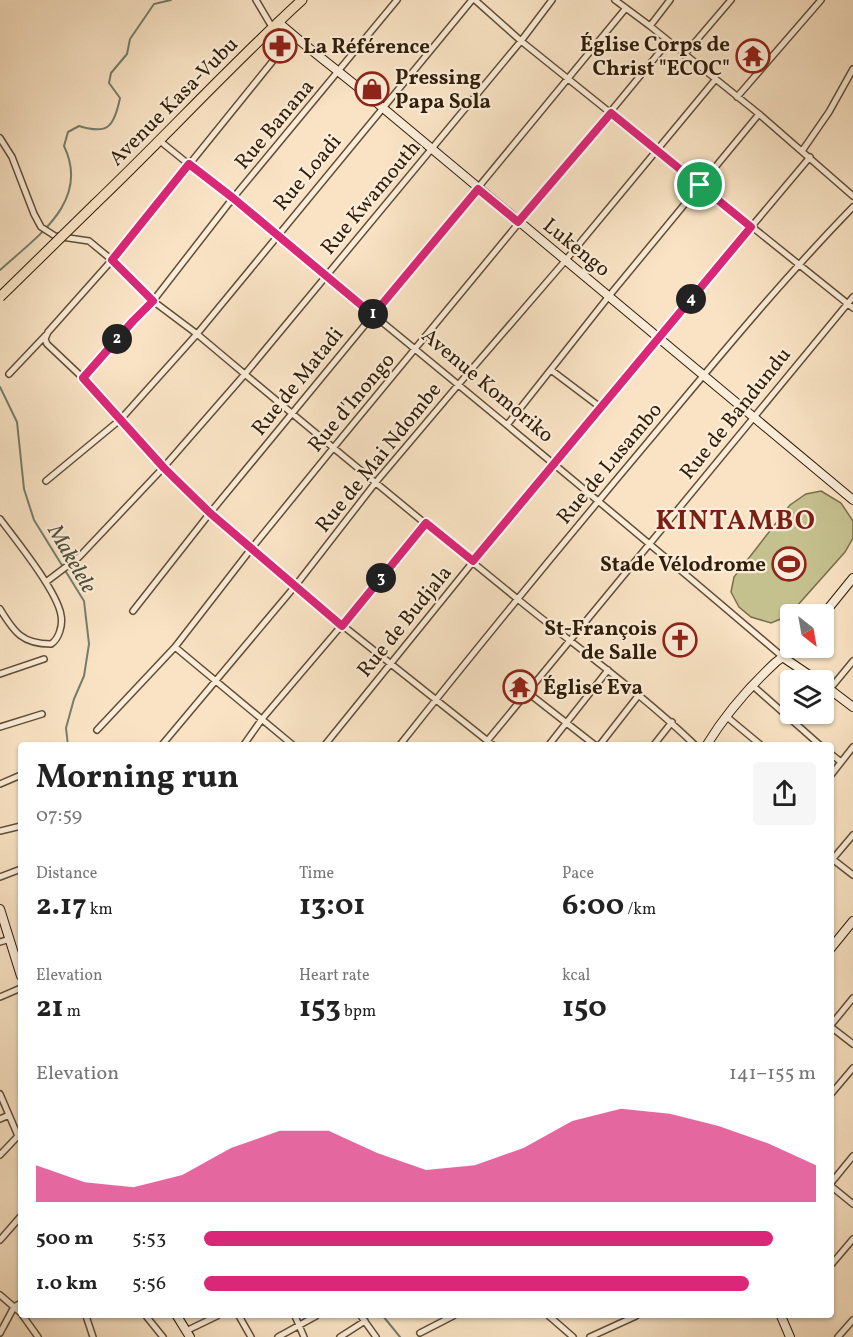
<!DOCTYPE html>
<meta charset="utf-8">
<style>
body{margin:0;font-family:Vollkorn,serif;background:#f6f6f6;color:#222;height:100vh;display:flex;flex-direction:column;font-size:22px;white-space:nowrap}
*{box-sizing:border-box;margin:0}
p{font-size:20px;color:#767676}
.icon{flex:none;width:33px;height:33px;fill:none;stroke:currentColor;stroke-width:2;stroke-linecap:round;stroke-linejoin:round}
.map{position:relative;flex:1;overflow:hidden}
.drawer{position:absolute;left:18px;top:742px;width:816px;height:576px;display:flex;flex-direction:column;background:#fff;border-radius:6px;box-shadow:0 2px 4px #0004}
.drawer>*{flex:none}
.needle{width:39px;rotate:149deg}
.fabs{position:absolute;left:780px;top:604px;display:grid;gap:12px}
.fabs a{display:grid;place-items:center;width:54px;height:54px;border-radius:6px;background:#fff;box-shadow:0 2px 4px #0004;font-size:30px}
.pin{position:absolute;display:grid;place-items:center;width:51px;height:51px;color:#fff;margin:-26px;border:3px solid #fff;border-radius:50%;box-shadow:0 2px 6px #0007}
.km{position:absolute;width:30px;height:30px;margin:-15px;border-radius:50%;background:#222;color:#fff;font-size:16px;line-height:30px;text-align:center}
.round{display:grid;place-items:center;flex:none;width:63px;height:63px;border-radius:6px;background:#f6f6f6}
.summary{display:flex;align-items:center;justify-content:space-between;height:102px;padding:0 18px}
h1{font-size:33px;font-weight:700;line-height:45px}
.metrics{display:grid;grid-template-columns:repeat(3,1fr);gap:9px;height:102px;padding:6px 18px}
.metrics div{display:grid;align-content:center}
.metrics b{font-size:30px;font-weight:700}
.metrics small{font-size:16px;font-weight:400}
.metrics p{font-size:16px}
.chart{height:168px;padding:12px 18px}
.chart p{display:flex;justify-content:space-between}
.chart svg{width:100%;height:108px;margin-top:6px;fill:#db2777;opacity:.7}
ul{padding:0 18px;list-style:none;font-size:20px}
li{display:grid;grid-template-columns:96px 72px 1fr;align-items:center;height:45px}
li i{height:15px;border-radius:8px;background:#db2777}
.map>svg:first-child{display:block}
.green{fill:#c5c18f;stroke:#7a6f4c;stroke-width:1.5}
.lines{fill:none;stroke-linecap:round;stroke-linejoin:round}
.stream{stroke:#737e6c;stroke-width:2}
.street-casing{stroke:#624e37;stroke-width:8}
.secondary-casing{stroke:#301d08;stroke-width:10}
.primary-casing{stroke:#301d08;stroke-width:11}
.street{stroke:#fbedd9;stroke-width:5}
.secondary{stroke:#fbedd9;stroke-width:8}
.primary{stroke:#f9e3c4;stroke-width:9}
.primary-bridge-casing{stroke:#301d08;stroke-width:11;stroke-linecap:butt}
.primary-bridge{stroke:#f9e3c4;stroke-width:9}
.route-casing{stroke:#fff;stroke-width:12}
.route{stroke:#db2777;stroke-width:8}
.labels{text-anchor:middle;stroke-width:4.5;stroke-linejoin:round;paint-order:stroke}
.poi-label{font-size:21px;font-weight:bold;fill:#301d08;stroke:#fbedd9;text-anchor:end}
.street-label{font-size:21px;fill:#301d08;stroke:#fbedd9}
.water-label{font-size:22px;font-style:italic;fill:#514e3a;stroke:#fbedd9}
.district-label{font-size:27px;font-weight:bold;letter-spacing:1.5px;fill:#7a1f14;stroke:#fbedd9}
</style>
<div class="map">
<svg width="853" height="1337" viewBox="0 0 853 1337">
<rect width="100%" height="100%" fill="#f9e3c4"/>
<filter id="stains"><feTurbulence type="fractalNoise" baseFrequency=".00333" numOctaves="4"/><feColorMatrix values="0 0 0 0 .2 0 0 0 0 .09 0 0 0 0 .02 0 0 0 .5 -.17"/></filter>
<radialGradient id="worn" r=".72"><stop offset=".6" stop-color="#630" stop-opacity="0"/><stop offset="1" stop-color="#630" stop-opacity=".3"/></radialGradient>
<path class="green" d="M 821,491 L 841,503 L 853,521 L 853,538 L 845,552 L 788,616 L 771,623 L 751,617 L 739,607 L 731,592 L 734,577 L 790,505 L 806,494 Z"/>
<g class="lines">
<path class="stream" d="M 0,270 C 36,237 91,202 64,146 L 68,132 L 79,126 C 108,135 114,127 120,98 L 109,83 L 111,73 L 127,54 L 130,39 L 154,4 L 171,0
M 0,387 L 17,422 L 24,489 L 34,520 L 84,601 L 89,644 L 84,676 L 74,699 L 66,728 L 68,746
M 383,1316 L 400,1337"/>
<defs>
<path id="street" d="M 256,0 L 272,27
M 475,0 L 521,41 L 853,308
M 615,0 L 650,26 L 759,114 L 853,196
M 650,26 L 670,0
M 293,36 L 112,260 L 48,332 L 45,339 L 47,344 L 83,378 L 163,468 L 210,513 L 342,625 L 494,746
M 684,55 L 731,0
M 737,97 L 821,0
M 0,138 L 12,157 L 34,214 L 41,227 L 55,236 L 89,241 L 112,260 L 153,301 L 197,334 C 304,424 412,513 520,601 C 579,649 641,693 696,746
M 160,141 C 370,311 579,483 784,658
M 802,151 L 829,112 L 853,69
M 551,370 L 600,407
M 9,374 L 46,335
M 83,378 L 133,321 L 153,301 L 233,198 L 397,0
M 507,425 L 609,296 L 759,114
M 46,481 L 121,419 L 197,334 L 472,0
M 0,519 C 16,540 57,591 61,615 C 63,625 59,639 51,644 C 22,644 14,632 0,609
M 46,582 L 79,557 L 163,468 L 245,374 L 521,41 L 552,0
M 133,611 L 210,513 L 626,8
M 175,647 L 294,746
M 0,674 L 44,659
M 753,686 L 821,746
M 830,689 L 853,661
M 527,692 L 596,746
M 727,717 L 762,746
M 0,727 L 42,714
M 97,730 L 175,647 L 251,549 L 334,447 L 668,42
M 161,746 L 296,585 L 376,482 L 458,385 L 565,261 L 715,80
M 243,746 L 262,719 L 342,625 L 426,523
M 324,746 L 553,463 L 810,157
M 399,746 C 480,644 563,543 647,443 C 714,363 780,282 853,207
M 483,746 L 853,297
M 548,746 L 608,670
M 599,746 L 638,696
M 653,746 L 672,722
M 831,754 L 841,762
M 831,775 L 853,747
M 0,784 L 21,775
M 0,831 L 21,826
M 831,858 L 853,875
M 831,861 L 853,835
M 0,877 L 21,869
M 0,942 L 10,939
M 0,997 L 21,988
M 831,1025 L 853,998
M 831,1027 L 853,1044
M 0,1094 L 18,1136
M 831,1094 L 853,1068
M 0,1119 L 9,1115
M 0,1155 L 19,1135
M 831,1183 L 853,1156
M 831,1186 L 853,1204
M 0,1240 L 21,1216
M 831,1265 L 853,1239
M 0,1295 L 21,1313
M 23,1316 L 38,1337
M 86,1316 L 93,1337
M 146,1316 L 163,1337
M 239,1316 L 251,1337
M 295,1316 L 304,1337
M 361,1316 L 376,1337
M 549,1316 L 573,1337
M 186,1331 L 217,1316
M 0,1333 L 14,1307 L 21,1303
M 420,1333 L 453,1316
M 278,1337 L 316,1316
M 340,1337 L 365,1321
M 590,1337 L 636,1316
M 838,1337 L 853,1320"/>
<path id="secondary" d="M 278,22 C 312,52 349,79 383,108 C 539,240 697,369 853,500
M 823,615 L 853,578
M 784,658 L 818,681
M 824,685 L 853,707
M 706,746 C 725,715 750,686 776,662 C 782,657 789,654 795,648
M 0,909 L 21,976
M 831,948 L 853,921
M 177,1316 L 190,1337
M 781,1316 L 790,1337"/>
<path id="primary" d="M 95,204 C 165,137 231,65 302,0"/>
</defs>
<use href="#street" class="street-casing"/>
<use href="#secondary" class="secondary-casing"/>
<use href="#primary" class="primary-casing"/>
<use href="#street" class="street"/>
<use href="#secondary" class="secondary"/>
<use href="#primary" class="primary"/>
<defs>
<path id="primary-bridge" d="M 0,297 L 95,204"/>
</defs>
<use href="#primary-bridge" class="primary-bridge-casing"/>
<use href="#primary-bridge" class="primary-bridge"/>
</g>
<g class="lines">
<defs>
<path id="route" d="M 611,113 L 751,227 L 473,561 L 426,523 L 342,626 L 210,513 L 164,468 L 83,378 L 133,321 L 153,301 L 112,260 L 189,164 L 233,198 L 373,315 L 478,189 L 518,222 Z"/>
</defs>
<use href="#route" class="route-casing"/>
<use href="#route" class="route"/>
</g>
<defs>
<symbol id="pharmacy-ring" viewBox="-11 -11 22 22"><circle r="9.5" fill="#fbedd9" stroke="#8f2418" stroke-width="1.5"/><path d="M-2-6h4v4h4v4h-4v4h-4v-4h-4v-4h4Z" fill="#8f2418"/></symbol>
<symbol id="temple-ring" viewBox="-11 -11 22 22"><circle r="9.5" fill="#fbedd9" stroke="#8f2418" stroke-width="1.5"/><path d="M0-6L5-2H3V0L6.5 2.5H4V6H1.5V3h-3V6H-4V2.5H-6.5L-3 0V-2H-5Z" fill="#8f2418"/></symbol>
<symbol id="shop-ring" viewBox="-11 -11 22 22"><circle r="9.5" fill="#fbedd9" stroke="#8f2418" stroke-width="1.5"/><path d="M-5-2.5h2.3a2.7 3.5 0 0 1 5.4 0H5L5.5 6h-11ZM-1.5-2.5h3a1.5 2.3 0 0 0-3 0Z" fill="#8f2418"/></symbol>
<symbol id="stadium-ring" viewBox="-11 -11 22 22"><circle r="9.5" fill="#fbedd9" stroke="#8f2418" stroke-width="1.5"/><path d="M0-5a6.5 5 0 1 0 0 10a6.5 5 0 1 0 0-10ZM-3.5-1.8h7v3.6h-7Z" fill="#8f2418"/></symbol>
<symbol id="church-ring" viewBox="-11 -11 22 22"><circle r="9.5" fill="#fbedd9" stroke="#8f2418" stroke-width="1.5"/><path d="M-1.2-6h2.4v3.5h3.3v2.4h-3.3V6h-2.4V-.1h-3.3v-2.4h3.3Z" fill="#8f2418"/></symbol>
</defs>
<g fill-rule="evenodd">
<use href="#pharmacy-ring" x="261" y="27" width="38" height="38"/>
<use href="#temple-ring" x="734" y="37" width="38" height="38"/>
<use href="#shop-ring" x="353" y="70" width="38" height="38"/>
<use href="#stadium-ring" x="770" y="545" width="38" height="38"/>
<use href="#church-ring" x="661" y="621" width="38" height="38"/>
<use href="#temple-ring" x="501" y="668" width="38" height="38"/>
</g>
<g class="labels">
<g class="poi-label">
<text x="730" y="51">Église Corps de<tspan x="730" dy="24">Christ "ECOC"</tspan></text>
<text x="303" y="53" text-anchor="start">La Référence</text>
<text x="395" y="84" text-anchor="start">Pressing<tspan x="395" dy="24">Papa Sola</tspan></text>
<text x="766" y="571">Stade Vélodrome</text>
<text x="657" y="635">St-François<tspan x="657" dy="24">de Salle</tspan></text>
<text x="543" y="694" text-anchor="start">Église Eva</text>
</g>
<g class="street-label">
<text transform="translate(173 101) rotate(-45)" y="7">Avenue Kasa-Vubu</text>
<text transform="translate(274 124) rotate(-50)" y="7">Rue Banana</text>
<text transform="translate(307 172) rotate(-50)" y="7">Rue Loadi</text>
<text transform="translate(370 197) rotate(-50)" y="7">Rue Kwamouth</text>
<text transform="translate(577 247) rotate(39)" y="7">Lukengo</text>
<text transform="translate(297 381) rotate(-51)" y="7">Rue de Matadi</text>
<text transform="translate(488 385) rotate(40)" y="7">Avenue Komoriko</text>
<text transform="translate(351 402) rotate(-50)" y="7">Rue d'Inongo</text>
<text transform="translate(735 413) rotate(-51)" y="7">Rue de Bandundu</text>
<text transform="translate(378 457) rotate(-51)" y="7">Rue de Mai Ndombe</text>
<text transform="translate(609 463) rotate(-50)" y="7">Rue de Lusambo</text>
<text transform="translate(404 621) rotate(-51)" y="7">Rue de Budjala</text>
</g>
<g class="water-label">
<text transform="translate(73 558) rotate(60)" y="8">Makelele</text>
</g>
<g class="district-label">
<text x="736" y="529">KINTAMBO</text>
</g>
</g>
<rect width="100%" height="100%" filter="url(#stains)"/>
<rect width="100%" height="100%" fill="url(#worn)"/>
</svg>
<div class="fabs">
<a><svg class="needle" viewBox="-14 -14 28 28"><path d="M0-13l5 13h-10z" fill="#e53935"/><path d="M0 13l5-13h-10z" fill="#767676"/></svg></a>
<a><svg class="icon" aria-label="layers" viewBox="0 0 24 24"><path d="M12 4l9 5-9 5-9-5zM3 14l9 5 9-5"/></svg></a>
</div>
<div class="pin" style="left:700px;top:185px;background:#1e9e55"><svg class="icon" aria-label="arrive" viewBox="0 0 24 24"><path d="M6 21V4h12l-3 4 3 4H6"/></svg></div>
<b class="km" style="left:373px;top:314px">1</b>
<b class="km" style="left:117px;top:339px">2</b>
<b class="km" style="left:381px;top:578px">3</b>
<b class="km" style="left:691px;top:299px">4</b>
<section class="drawer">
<div class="summary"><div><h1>Morning run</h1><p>07:59</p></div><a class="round"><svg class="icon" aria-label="share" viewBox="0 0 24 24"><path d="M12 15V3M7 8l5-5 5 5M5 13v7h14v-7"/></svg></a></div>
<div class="metrics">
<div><p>Distance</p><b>2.17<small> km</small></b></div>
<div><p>Time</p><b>13:01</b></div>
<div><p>Pace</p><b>6:00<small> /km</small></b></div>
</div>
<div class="metrics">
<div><p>Elevation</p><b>21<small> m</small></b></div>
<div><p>Heart rate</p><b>153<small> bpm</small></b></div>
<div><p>kcal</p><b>150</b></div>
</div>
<div class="chart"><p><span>Elevation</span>141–155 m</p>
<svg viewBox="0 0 160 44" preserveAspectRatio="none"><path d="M0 44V29L10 36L20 38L30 33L40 22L50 15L60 15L70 24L80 31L90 29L100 22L110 11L120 6L130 8L140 13L150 20L160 29V44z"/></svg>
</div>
<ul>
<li><b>500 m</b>5:53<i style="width:93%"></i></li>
<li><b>1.0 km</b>5:56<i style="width:89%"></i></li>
</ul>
</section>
</div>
